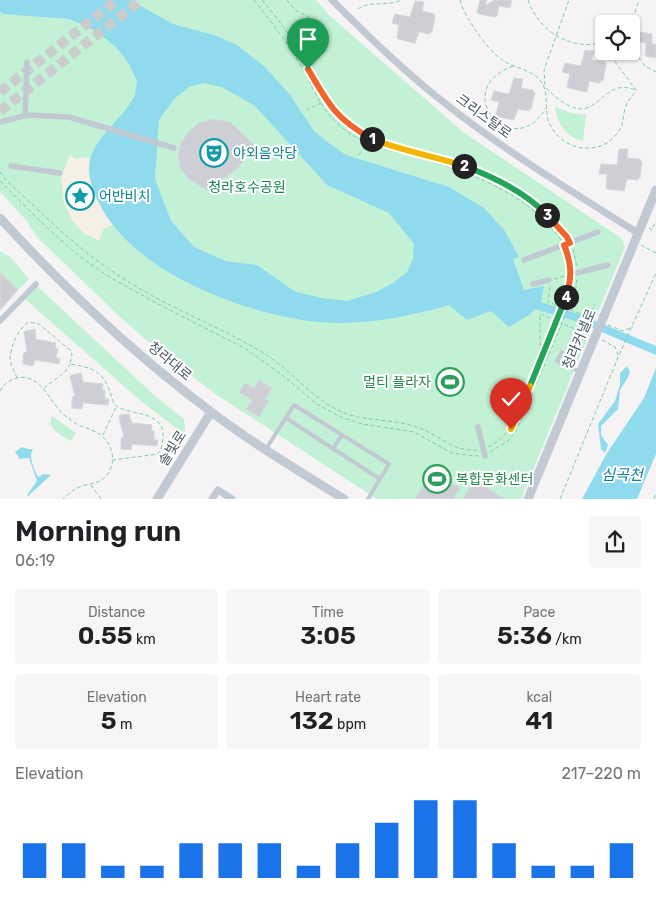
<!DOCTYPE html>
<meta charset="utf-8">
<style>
body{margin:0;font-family:Rubik,"Noto Sans KR",sans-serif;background:#f6f6f6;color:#202124;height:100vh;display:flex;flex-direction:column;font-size:19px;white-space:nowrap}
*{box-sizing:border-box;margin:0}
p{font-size:16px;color:#757577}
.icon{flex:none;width:28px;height:28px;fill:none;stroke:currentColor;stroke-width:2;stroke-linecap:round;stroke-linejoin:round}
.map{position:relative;height:499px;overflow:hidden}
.drawer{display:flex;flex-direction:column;background:#fff;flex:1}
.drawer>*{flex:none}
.tools{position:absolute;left:595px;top:15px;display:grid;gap:10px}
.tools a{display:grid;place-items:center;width:45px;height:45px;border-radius:5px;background:#fff;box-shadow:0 1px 4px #0004;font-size:25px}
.pin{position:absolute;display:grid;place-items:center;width:42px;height:42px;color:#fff;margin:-51px -21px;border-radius:50% 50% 50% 0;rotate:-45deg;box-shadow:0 0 5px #0007}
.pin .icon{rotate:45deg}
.km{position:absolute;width:25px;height:25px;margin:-12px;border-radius:50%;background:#222;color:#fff;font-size:14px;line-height:25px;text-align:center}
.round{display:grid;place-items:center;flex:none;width:52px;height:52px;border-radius:5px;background:#f6f6f6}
.summary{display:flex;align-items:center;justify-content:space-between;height:85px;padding:0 15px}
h1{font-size:28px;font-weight:600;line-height:38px}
.metrics{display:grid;grid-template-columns:repeat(3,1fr);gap:8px;height:85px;padding:5px 15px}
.metrics div{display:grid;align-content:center;border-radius:5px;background:#f6f6f6;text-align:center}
.metrics b{font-size:25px;font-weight:600}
.metrics small{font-size:14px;font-weight:400}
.metrics p{font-size:14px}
.chart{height:140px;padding:10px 15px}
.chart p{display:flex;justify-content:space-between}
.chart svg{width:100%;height:90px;margin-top:5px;stroke:#1a73e8;stroke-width:6}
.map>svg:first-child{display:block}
.green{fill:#c3f1d5}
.sand{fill:#f5f0e5}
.water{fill:#90daee;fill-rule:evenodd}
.building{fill:#cdcfd5;stroke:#d7d9de}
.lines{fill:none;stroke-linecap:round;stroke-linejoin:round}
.secondary-tunnel{stroke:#caccce;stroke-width:10;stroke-dasharray:10 5;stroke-linecap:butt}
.path{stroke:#7ad0a6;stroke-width:1;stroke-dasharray:4 2.5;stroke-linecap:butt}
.service{stroke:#c1cad2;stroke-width:4}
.pedestrian{stroke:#c1cad2;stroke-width:5.5}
.minor{stroke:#c1cad2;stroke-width:7}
.tertiary{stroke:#c1cad2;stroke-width:9}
.path-bridge{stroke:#7ad0a6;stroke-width:1;stroke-dasharray:4 2.5;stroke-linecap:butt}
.tertiary-bridge{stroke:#c1cad2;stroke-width:9}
.split-1-casing{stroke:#fff;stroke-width:10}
.split-2-casing{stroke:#fff;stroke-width:10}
.split-3-casing{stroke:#fff;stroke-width:10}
.split-4-casing{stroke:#fff;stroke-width:10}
.split-5-casing{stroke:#fff;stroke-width:10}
.split-6-casing{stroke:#fff;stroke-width:10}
.split-1{stroke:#f0652b;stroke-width:6}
.split-2{stroke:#f5b400;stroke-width:6}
.split-3{stroke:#22a559;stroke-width:6}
.split-4{stroke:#f0652b;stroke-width:6}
.split-5{stroke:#22a559;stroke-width:6}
.split-6{stroke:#f5b400;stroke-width:6}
.labels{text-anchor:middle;stroke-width:4;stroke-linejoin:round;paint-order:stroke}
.street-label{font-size:14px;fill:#4a5661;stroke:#fff}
.culture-label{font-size:14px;fill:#0d838f;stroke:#fff;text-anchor:start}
.park-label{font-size:14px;fill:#17864f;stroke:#fff}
.leisure-label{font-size:14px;fill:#27864d;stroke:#fff;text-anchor:end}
.water-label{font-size:15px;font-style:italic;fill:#0c7c9b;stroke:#fff}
</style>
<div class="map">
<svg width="656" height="499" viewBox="0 0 656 499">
<rect width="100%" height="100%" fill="#f5f3f3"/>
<path class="green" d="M 0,0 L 316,0 L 330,16 L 463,132 L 621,238 L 625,247 L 521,499 L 377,499 L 217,395 L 161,353 L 119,316 L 37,237 L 26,220 L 0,192 Z
M 555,107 L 571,113 L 586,115 L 583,141 C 567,138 556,122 555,107 Z
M 0,251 L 10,257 L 29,279 L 18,290 L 0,272 Z
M 37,286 L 155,396 L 184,419 L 185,430 L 183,433 L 142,402 L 25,299 Z
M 52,416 L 76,433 L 71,441 C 61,435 46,429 52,416 Z"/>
<path class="sand" d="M 70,155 L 76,159 L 84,157 L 91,159 C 87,177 102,211 113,225 L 103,229 L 99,241 L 83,233 L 72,220 L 64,203 L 61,177 Z"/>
<path class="water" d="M 0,0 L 130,0 L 173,24 L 217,36 L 237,45 L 265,67 L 290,95 L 314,131 L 330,144 L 346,155 L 449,187 L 484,208 L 505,231 L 519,257 L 513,259 L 524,290 L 544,286 L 541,302 L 581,315 L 656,346 L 656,355 L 578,322 L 535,309 L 529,315 L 509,327 L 491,311 L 467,320 L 449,305 C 408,317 362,326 319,322 C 245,315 131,272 98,201 C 93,191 89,180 89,168 C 90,140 120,122 133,99 C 136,94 136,86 137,81 L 129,64 L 117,48 L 96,31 L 69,19 L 2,14 L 0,11 ZM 203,83 L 222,87 L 255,106 L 327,185 L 389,213 L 414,244 L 413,259 L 407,272 L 393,283 L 376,292 L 347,301 L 321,298 L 294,291 L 257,265 L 225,261 L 194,247 L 171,221 L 155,179 L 159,120 L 174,99 L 189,87 Z
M 627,366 L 630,372 L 627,379 L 620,390 L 618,409 L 601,426 L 601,435 L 608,445 L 605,453 L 601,449 L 598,424 L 615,401 L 620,385 L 620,373 Z
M 656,368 L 656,454 L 637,499 L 582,499 L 607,453 L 644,398 Z
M 22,447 L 28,449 L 33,449 C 28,457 34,469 38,477 L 44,474 L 51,475 L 28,496 L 27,495 L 37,481 L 29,458 L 18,459 L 19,457 L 15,452 Z"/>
<path class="building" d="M 480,0 L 487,0 L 485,6 L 494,0 L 512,0 L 510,8 L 499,6 L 497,16 L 495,17 L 479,14 L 477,12 Z
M 415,1 L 424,2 L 422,11 L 434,14 L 435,16 L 432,32 L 430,32 L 430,34 L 419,32 L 415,43 L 398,39 L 397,38 L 399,25 L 392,23 L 395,14 L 410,17 Z
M 640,32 L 652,34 L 652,44 L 656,44 L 656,58 L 645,56 L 646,43 L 638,42 Z
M 585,50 L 594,51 L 592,60 L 605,62 L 606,65 L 603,81 L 601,80 L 600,83 L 589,81 L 587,91 L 585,92 L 569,88 L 567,87 L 570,74 L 562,72 L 565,63 L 581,66 Z
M 514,78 L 523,79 L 521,88 L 533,90 L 535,93 L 531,109 L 529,108 L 529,111 L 518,109 L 514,120 L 498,117 L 496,115 L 499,102 L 491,100 L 494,91 L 509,94 Z
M 214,119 L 230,122 L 266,156 L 262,159 L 252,151 L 238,168 L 207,190 L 189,179 L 180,168 L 178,155 L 181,143 L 189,131 L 199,123 Z
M 619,149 L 628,149 L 627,158 L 640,159 L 640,161 L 642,161 L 640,178 L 638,178 L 638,180 L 627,179 L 624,191 L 607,189 L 606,187 L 607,174 L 599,174 L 601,164 L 617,165 Z
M 0,272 L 18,290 L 0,310 Z
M 35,329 L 36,339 L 56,343 L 55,348 L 58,349 L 56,358 L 60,358 L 59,364 L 35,360 L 33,366 L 23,364 L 23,355 L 25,352 L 27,352 L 24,332 L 25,331 Z
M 572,341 L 579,344 L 573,355 L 566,351 Z
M 81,373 L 83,382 L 103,384 L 102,390 L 105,390 L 105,399 L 109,399 L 108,405 L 83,403 L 82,409 L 72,408 L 72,400 L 73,396 L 75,397 L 70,377 L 71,375 Z
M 259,380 L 272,388 L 265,399 L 269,401 L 259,417 L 246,409 L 252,400 L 239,392 L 245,383 L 254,388 Z
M 129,414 L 132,423 L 152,425 L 151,430 L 154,431 L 154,440 L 158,440 L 157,446 L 132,444 L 131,450 L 121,449 L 121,440 L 122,437 L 124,437 L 119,417 L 120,415 Z
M 433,470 L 460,488 L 453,499 L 415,499 Z
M 474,479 L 504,499 L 463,499 Z"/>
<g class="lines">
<path class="secondary-tunnel" d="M 0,92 L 117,0
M 0,111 L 141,0"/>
<path class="path" d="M 254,0 C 272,22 288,44 302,68 C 313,87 322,111 339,125 C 366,149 401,152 433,162 C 480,176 532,198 561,240
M 262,0 C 273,13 285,28 294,43 C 311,73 324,109 354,128 C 380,146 410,149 440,158 C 493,174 529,194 566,236
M 287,0 L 295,10 L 309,17 L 314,23
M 460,0 C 463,15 490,54 504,61 C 515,68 528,69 538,78 C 549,89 545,100 547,114 C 549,132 565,146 583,148 C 594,149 606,146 614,137 C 626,124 621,120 626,106 C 628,100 633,95 637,90
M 528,0 C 538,31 572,52 604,42
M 358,9 C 370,0 388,7 401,0
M 629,24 L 633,18 L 639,0
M 631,47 L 645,66 L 656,72
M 607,51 L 636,90
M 513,66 C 447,91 514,164 546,108
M 545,85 L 544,70 L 569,0
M 546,88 C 600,141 595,74 636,90
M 306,110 L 321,103
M 359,155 L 367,143
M 0,172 L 5,179 C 46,217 85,257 134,285 C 176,311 223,328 265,354 C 294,372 314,402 347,414 C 371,422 399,419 422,429 C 441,437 455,452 477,450
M 0,181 L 41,222 L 74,252 L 106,275 L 158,304 L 246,349 L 285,377 L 315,403 L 341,417 L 362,424 L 414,432 L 452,453 L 467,455 L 479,456
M 649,228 L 652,230 L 656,221
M 641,245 L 656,253
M 573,249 L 577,267
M 566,250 L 571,270
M 554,279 L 572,274
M 550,287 L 548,302 L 595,319
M 564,305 L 571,277
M 568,308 L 576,287 L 577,278
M 589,317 L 595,304
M 608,325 L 623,331 L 633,327
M 602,340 L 615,347 L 619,358
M 540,359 L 540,314 L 589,335
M 17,378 C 15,372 10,364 10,358 C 11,346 18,328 29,322 L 39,324 L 71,351 L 72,355 L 70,364 C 96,368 104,372 112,398 C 113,401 114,405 118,407 C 132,415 164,412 163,435 C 163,442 162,449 158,454 L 113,460
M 44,388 L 65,372 L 70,364
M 0,391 C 3,385 8,381 14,379 C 39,370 49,401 63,414 C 68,418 73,422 78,425 C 94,431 107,434 112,452 C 113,459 113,464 110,470 C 103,484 94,482 82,486 C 75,488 69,494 63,499
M 103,435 L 116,407
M 488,447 C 503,440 510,429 518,415 L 556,323
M 490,452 L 508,441 L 516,431 L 561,326
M 91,485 L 101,499
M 560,499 L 619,355 L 656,273
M 654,499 L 656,494"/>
<path class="service" d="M 562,352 L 557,361 L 580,372
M 286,418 L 380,479
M 266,449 L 294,405 L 389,464 L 368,499
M 333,449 L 342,435"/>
<path class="pedestrian" d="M 25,116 L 27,62
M 0,122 L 27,115 L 69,117 L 174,148
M 11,166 L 60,173
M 524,260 L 598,232
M 577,273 L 608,265
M 533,284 L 549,280
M 0,321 L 36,284
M 478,427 L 485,456"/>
<path class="minor" d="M 332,0 C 370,38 408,75 451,108 C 510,154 574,193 638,233
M 212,499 L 218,490 L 232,499"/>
<path class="tertiary" d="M 0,218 C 64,288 134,354 210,411 C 252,443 299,471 344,499
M 604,316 L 656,190
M 157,499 L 211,412
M 528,499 L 595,337"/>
<path class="path-bridge" d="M 556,323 L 564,305
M 561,326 L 568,308"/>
<path class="tertiary-bridge" d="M 595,337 L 604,316"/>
</g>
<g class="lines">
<defs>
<path id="split-1" d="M 308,69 C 328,104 336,119 372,139"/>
<path id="split-2" d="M 372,139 C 402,151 434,156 464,166"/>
<path id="split-3" d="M 464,166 C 494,177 525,192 547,215"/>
<path id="split-4" d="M 547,215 L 567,237 L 570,243 L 564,245 C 572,264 572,278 566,297"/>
<path id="split-5" d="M 530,386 L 566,297"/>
<path id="split-6" d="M 511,429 L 530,386"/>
</defs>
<use href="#split-1" class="split-1-casing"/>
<use href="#split-2" class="split-2-casing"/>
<use href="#split-3" class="split-3-casing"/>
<use href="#split-4" class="split-4-casing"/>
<use href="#split-5" class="split-5-casing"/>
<use href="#split-6" class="split-6-casing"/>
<use href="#split-1" class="split-1"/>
<use href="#split-2" class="split-2"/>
<use href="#split-3" class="split-3"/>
<use href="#split-4" class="split-4"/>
<use href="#split-5" class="split-5"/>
<use href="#split-6" class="split-6"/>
</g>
<defs>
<symbol id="theatre-ring" viewBox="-11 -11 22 22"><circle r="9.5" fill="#fff" stroke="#0f9aa8" stroke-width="1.5"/><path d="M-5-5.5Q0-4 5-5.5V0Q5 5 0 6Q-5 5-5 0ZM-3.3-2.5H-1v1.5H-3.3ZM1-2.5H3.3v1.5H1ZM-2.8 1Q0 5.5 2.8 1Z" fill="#0f9aa8"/></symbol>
<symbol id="sight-ring" viewBox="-11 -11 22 22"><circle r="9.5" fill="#fff" stroke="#0f9aa8" stroke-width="1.5"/><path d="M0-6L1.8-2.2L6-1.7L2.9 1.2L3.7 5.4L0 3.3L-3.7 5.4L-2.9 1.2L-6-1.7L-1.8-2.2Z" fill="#0f9aa8"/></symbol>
<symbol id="stadium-ring" viewBox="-11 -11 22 22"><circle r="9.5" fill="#fff" stroke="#2e9e5b" stroke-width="1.5"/><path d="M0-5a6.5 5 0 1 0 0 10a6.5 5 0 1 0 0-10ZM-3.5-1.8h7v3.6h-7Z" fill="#2e9e5b"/></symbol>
</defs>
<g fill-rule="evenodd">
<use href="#theatre-ring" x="198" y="137" width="32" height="32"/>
<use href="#sight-ring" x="64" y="180" width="32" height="32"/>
<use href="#stadium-ring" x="434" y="366" width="32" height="32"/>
<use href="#stadium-ring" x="421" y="463" width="32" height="32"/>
</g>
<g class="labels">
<g class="street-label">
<text transform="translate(484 116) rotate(36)" y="5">크리스탈로</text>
<text transform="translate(579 339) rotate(-67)" y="5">청라커낼로</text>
<text transform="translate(170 361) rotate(40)" y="5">청라대로</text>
<text transform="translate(172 448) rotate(-58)" y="5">솔빛로</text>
</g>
<g class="culture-label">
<text x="233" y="158">야외음악당</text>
<text x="99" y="201">어반비치</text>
</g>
<g class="park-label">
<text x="247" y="192">청라호수공원</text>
</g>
<g class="leisure-label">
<text x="431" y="387">멀티 플라자</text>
<text x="456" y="484" text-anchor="start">복합문화센터</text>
</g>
<g class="water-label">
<text x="622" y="480">심곡천</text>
</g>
</g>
</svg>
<div class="tools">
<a><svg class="icon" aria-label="locate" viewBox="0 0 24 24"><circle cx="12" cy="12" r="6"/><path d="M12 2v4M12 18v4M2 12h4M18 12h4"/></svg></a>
</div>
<div class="pin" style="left:308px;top:69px;background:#1e9e55"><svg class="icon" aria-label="arrive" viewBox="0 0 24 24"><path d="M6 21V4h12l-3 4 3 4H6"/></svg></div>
<div class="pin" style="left:511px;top:429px;background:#d93025"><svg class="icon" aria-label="check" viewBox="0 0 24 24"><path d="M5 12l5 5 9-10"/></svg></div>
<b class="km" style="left:372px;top:139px">1</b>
<b class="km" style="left:464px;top:166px">2</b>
<b class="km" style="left:547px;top:215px">3</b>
<b class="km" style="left:566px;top:297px">4</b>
</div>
<section class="drawer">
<div class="summary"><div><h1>Morning run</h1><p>06:19</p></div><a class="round"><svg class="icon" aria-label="share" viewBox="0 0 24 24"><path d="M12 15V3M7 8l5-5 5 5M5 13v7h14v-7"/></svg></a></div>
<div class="metrics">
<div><p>Distance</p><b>0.55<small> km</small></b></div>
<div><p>Time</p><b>3:05</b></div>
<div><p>Pace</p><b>5:36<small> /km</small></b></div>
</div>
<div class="metrics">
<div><p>Elevation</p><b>5<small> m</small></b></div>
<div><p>Heart rate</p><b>132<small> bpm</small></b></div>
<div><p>kcal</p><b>41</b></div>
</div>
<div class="chart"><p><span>Elevation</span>217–220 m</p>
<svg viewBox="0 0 160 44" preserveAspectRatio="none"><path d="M5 44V27M15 44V27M25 44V38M35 44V38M45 44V27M55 44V27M65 44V27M75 44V38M85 44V27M95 44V17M105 44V6M115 44V6M125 44V27M135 44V38M145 44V38M155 44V27"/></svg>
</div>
</section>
